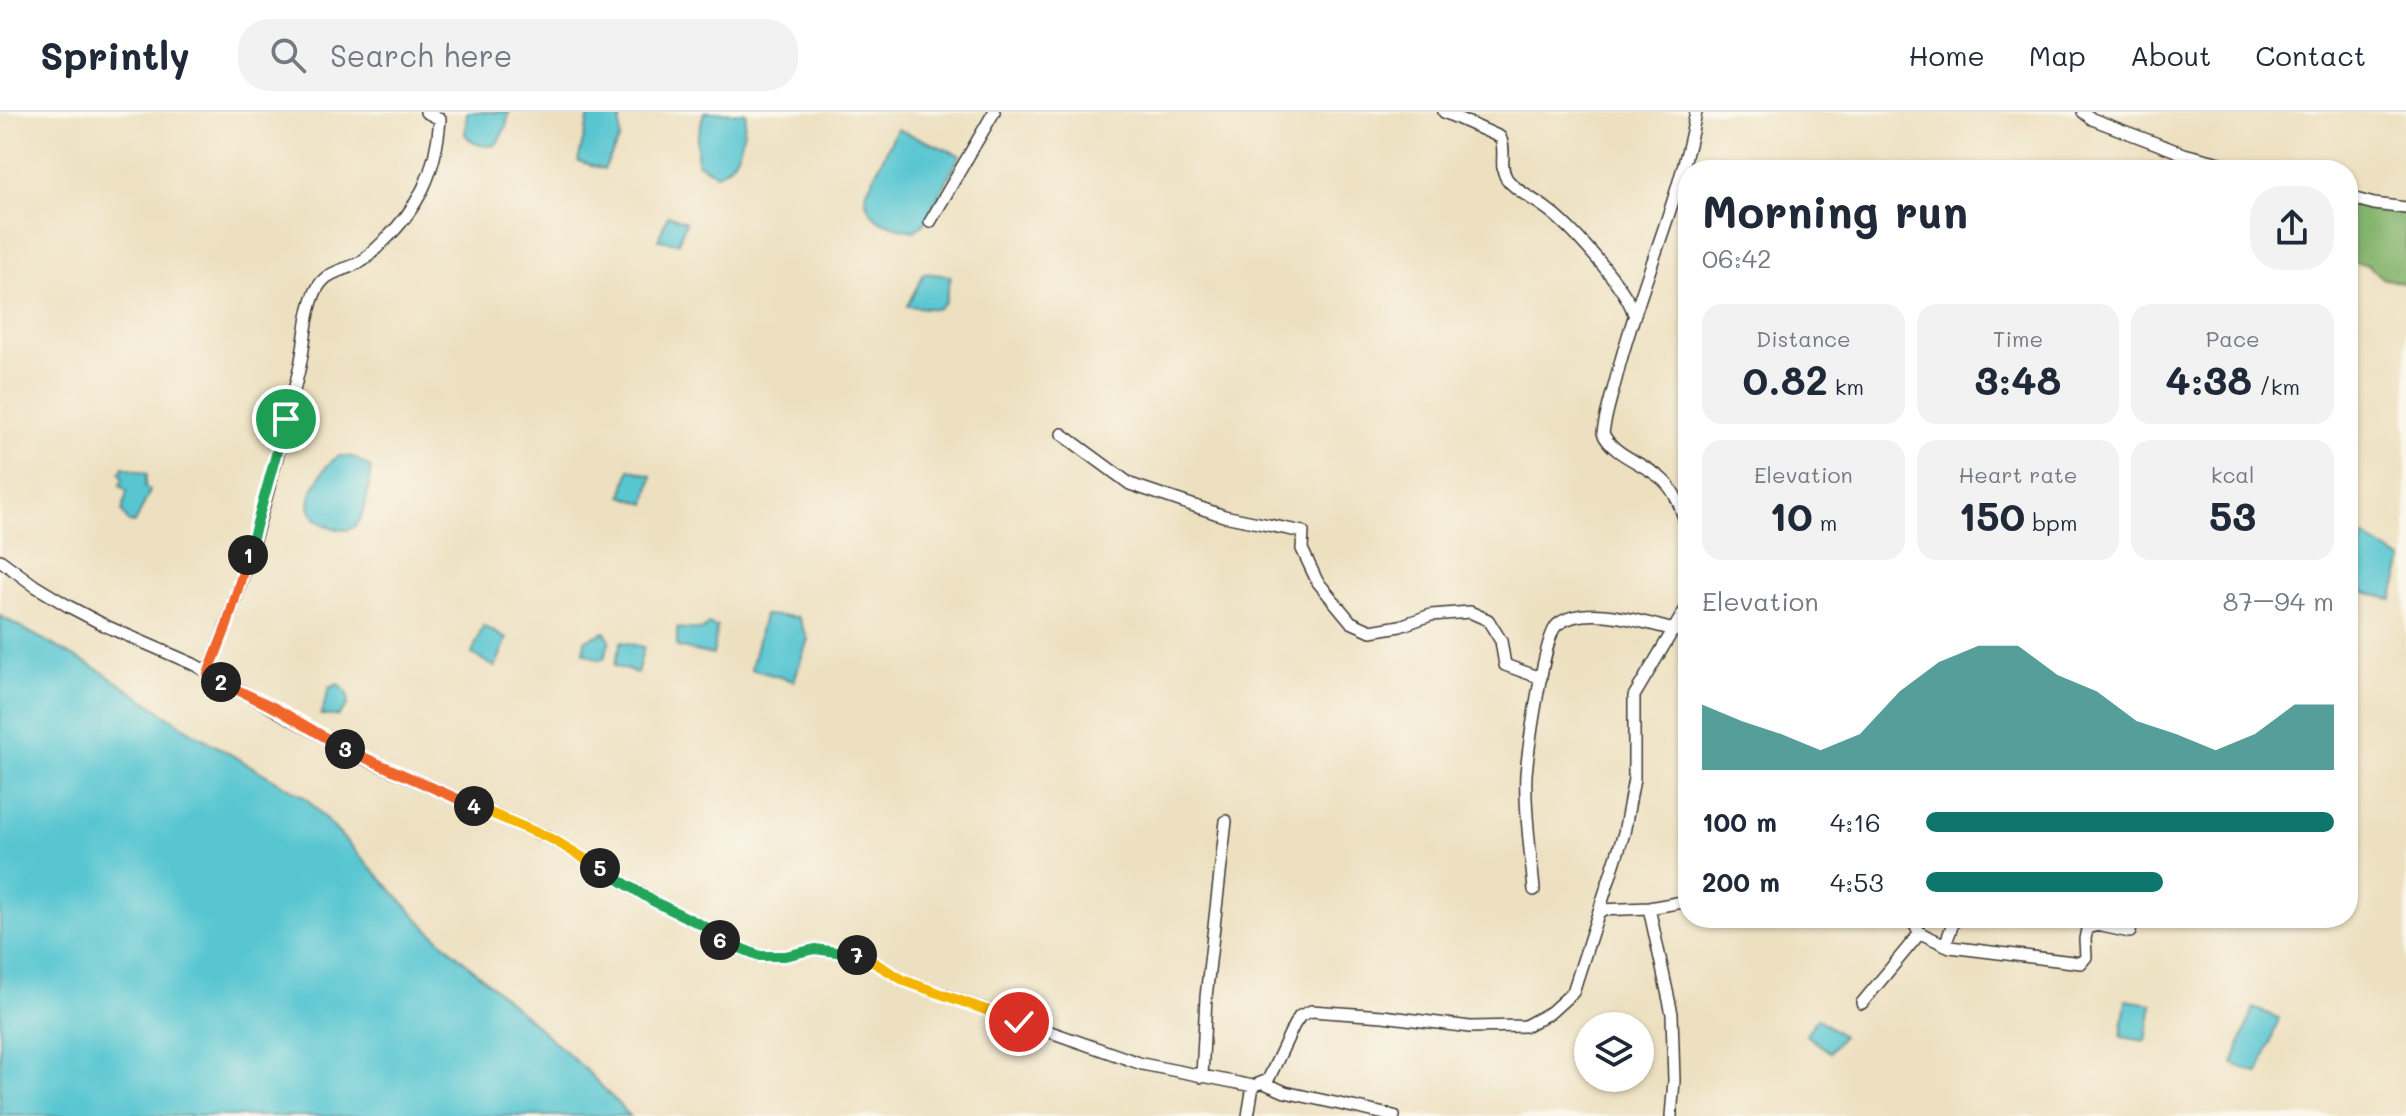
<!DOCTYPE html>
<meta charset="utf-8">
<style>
body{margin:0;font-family:Mali,sans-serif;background:#f2f2f3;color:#1f2937;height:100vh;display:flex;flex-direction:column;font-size:30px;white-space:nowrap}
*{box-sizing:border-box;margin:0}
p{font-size:26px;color:#747a83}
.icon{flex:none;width:44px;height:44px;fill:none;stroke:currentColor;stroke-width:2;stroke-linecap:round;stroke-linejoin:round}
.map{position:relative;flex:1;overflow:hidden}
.drawer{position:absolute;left:1678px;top:48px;width:680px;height:768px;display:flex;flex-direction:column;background:#fff;border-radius:32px;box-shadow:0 2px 6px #0004}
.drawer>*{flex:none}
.fabs{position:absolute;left:1574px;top:900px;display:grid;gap:16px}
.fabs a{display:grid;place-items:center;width:80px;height:80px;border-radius:50%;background:#fff;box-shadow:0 2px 6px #0004;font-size:40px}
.pin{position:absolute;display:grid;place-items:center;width:68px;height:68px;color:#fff;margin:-34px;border:4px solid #fff;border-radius:50%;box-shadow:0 2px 8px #0007}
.km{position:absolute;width:40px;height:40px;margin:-20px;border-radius:50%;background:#222;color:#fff;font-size:22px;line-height:40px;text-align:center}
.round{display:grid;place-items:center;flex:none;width:84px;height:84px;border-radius:32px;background:#f2f2f3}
.headline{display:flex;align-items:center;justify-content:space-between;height:136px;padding:0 24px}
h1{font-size:44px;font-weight:800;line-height:60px}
.metrics{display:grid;grid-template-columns:repeat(3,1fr);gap:12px;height:136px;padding:8px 24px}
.metrics div{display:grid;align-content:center;border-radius:20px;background:#f2f2f3;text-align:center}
.metrics b{font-size:40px;font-weight:800}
.metrics small{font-size:22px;font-weight:400}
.metrics p{font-size:22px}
.chart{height:224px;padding:16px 24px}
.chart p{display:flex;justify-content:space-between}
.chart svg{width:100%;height:144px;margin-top:8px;fill:#0f766e;opacity:.7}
ul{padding:0 24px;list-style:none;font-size:26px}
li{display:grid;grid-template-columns:128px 96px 1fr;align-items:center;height:60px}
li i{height:20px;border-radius:10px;background:#0f766e}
header{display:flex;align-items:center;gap:48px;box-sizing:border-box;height:112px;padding:0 40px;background:#fff;border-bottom:2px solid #e0e1e3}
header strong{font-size:38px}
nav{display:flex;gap:44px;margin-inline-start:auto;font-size:28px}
.search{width:560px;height:72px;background:#f2f2f3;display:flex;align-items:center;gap:20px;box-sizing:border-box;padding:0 28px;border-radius:32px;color:#747a83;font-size:30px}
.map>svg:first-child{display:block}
.forest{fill:#85b46d;stroke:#506844;stroke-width:2}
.water{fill:#59c6d1;stroke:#3a7176;stroke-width:2}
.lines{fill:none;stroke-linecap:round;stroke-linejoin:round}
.minor-casing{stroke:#3b3935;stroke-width:14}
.minor{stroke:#fff;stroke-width:11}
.split-1-casing{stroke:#fff;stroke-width:16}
.split-2-casing{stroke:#fff;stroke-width:16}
.split-3-casing{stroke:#fff;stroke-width:16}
.split-4-casing{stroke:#fff;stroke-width:16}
.split-5-casing{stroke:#fff;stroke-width:16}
.split-6-casing{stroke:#fff;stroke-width:16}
.split-7-casing{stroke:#fff;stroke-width:16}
.split-8-casing{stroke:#fff;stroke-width:16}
.split-9-casing{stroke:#fff;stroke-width:16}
.split-1{stroke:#22a559;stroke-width:10}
.split-2{stroke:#f0652b;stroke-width:10}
.split-3{stroke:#f0652b;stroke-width:10}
.split-4{stroke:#f0652b;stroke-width:10}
.split-5{stroke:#f5b400;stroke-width:10}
.split-6{stroke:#22a559;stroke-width:10}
.split-7{stroke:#22a559;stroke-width:10}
.split-8{stroke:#f5b400;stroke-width:10}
.split-9{stroke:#f5b400;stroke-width:10}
</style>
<header>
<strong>Sprintly</strong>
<div class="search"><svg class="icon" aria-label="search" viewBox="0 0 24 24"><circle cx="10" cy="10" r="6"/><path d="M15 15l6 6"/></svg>Search here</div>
<nav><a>Home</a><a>Map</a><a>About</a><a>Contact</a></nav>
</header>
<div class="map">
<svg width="2406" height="1004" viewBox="0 0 2406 1004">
<rect width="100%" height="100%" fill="#fbf7ec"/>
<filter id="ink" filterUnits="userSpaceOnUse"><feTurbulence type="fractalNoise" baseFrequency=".0125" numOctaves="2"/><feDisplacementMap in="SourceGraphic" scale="16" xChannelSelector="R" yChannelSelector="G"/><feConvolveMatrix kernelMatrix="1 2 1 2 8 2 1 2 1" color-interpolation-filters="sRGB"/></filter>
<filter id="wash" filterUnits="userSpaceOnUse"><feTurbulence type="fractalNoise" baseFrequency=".006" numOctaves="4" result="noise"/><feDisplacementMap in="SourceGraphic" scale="32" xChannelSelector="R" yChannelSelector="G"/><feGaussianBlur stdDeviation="1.8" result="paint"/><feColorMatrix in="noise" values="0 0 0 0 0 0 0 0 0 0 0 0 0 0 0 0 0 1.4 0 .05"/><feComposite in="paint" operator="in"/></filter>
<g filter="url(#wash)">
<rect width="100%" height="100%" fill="#ede0c0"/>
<path class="forest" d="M 2348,86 L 2406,95 L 2406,172 L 2382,166 L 2368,153 L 2348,150 Z"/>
<path class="water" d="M 467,0 L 509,0 L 506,15 L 496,33 C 481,35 474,33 465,22 Z
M 590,0 L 620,4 L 620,26 L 604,57 L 578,49 Z
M 704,0 L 746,1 C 744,23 740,55 716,62 L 697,51 L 697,28 Z
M 897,17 L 960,43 L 924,112 L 914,119 C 890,114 868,111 865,83 Z
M 668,103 L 686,110 L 678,131 L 658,128 Z
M 924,161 L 951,164 L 945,190 L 937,197 L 907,194 Z
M 339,344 L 353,345 L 371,356 C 369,373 367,398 357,412 C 346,426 313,412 310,397 C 307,387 314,376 319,367 C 324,356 328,351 339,344 Z
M 123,355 L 147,362 L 145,375 L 150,379 L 135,411 L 129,410 L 122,400 L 127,379 L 120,373 L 123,366 L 120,361 Z
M 630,357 L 652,364 L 646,392 L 622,384 Z
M 2363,424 L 2403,448 L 2392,488 L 2355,477 L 2353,458 L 2357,456 Z
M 764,503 L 798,505 L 808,527 L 794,569 L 751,557 Z
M 0,504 L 101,559 L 187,617 L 306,686 L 427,816 L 587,959 L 630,1004 L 0,1004 Z
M 708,512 L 717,515 L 713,543 L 677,535 L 677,516 L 703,518 Z
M 483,514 L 507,527 L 495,555 L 472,542 Z
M 605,520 L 610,528 L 604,546 L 600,548 L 584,541 L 585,528 Z
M 621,530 L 644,535 L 637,561 L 614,554 Z
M 339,572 L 347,581 L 348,592 L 338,604 L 321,603 L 329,576 Z
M 2126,888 L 2152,892 L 2146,929 L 2121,925 Z
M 2253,896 L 2279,906 L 2259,962 L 2233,952 Z
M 1817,906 L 1842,924 L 1830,940 L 1806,923 Z"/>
</g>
<g filter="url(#ink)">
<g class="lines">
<defs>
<path id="minor" d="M 1444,0 L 1500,25 C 1507,38 1498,54 1507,67 C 1517,80 1534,87 1547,97 C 1570,114 1625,174 1633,200
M 2083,0 L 2092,7 L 2184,42 L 2248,58
M 2348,85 L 2374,92 L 2406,96
M 930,110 L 994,0
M 1062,322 L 1130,372 L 1224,404 L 1303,420 L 1302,437 L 1317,469 L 1351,510 L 1371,519 L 1400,514 L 1431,503 L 1470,500 L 1488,508 L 1501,529 L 1505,553 L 1541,566
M 1688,419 C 1682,400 1678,382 1663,368 C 1646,352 1612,343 1603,321 C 1606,299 1614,277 1619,255 C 1642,169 1680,87 1696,0
M 0,448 L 35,474 L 68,494 L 108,515 L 193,552 L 354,642 L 554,728 L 653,789 L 710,817 L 721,829 L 760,844 L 785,844 L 815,837 L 856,843 L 873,850 L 905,869 L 1142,952 L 1253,974 L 1268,968 L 1294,913 L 1300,904 L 1311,899 L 1383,904 L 1470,915 L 1525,914 L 1551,900 L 1573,880 L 1624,721 L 1634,667 L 1634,584 L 1688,493
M 208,562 C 246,466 275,359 299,258 C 305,234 305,208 313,186 C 322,159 338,161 359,151 C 367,147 375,137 382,131 C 420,95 436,59 440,7 L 426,0
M 1534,778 C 1531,742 1524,697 1526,662 C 1528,640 1544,523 1557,513 C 1588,488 1654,515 1688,521
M 1649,796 L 1672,902 L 1674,969 L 1671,1004
M 1600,798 L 1649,796 L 1688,789
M 1910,806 L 1920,821 L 1950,835 L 2081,851 L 2086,845 L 2085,827 L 2087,817 L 2097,813 L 2130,820 L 2133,806
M 1945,833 L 1955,806
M 1862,891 L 1920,821
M 1202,965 L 1206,885 L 1226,709
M 1264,971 L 1285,980 L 1394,1004
M 1248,1004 L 1253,974"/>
</defs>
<use href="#minor" class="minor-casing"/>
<use href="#minor" class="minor"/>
</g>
</g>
<g class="lines" filter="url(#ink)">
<defs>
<path id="split-1" d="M 248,443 L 286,307"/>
<path id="split-2" d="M 221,570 L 208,562 L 227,513 L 248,443"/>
<path id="split-3" d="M 221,570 L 277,597 L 345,637"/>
<path id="split-4" d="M 345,637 L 474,694"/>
<path id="split-5" d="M 474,694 L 554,728 L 600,756"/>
<path id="split-6" d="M 600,756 L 653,789 L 710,817 L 720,828"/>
<path id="split-7" d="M 720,828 L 760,844 L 785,844 L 815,837 L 857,843"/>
<path id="split-8" d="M 857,843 L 873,850 L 905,869 L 986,898"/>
<path id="split-9" d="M 986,898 L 1019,910"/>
</defs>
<use href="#split-1" class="split-1-casing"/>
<use href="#split-2" class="split-2-casing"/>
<use href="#split-3" class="split-3-casing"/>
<use href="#split-4" class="split-4-casing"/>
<use href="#split-5" class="split-5-casing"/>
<use href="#split-6" class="split-6-casing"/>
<use href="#split-7" class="split-7-casing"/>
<use href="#split-8" class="split-8-casing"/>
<use href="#split-9" class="split-9-casing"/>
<use href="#split-1" class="split-1"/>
<use href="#split-2" class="split-2"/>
<use href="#split-3" class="split-3"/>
<use href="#split-4" class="split-4"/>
<use href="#split-5" class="split-5"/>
<use href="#split-6" class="split-6"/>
<use href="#split-7" class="split-7"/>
<use href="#split-8" class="split-8"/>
<use href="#split-9" class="split-9"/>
</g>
</svg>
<div class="fabs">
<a><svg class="icon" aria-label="layers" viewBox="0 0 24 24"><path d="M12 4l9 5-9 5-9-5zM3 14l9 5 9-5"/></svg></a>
</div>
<div class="pin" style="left:286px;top:307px;background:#1e9e55"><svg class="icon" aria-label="arrive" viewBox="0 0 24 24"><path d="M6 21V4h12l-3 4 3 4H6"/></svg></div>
<div class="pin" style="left:1019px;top:910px;background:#d93025"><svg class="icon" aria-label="check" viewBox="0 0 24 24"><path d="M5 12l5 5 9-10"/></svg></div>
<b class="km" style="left:248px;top:443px">1</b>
<b class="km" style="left:221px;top:570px">2</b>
<b class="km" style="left:345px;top:637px">3</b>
<b class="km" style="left:474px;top:694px">4</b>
<b class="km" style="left:600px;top:756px">5</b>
<b class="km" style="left:720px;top:828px">6</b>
<b class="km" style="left:857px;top:843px">7</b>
<section class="drawer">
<div class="headline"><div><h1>Morning run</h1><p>06:42</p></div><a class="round"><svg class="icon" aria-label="share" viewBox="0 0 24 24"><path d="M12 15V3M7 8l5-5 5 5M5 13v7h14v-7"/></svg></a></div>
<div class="metrics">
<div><p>Distance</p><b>0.82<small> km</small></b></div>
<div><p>Time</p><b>3:48</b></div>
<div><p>Pace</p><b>4:38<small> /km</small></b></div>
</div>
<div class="metrics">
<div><p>Elevation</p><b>10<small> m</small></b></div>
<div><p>Heart rate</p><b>150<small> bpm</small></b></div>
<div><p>kcal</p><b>53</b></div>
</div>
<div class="chart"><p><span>Elevation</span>87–94 m</p>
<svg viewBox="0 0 160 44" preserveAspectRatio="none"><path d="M0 44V24L10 29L20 33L30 38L40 33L50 20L60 11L70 6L80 6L90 15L100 20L110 29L120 33L130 38L140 33L150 24L160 24V44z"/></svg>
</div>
<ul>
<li><b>100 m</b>4:16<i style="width:100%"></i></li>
<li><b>200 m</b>4:53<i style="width:58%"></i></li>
</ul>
</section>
</div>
